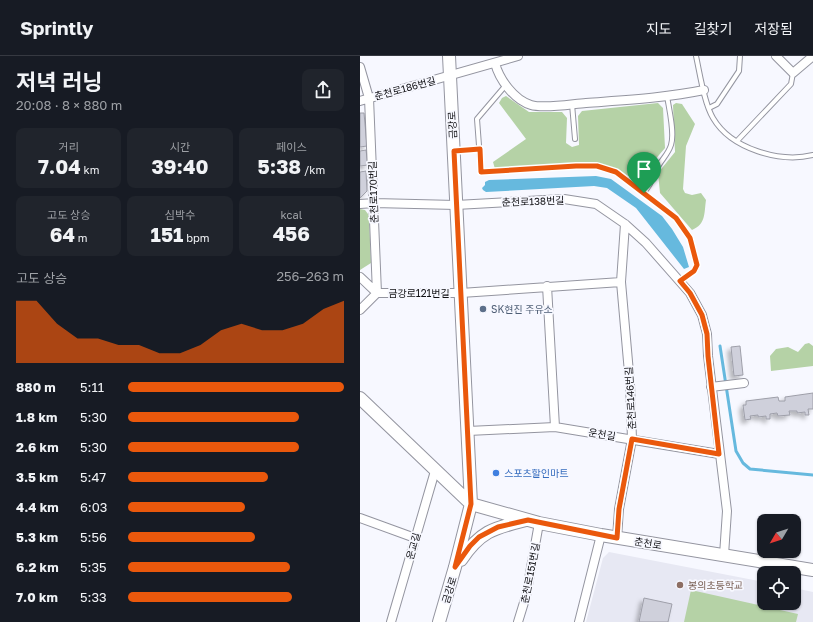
<!DOCTYPE html>
<html lang="ko">
<meta charset="utf-8">
<style>
body{margin:0;font-family:"Golos Text","Noto Sans KR",sans-serif;background:#20242c;color:#f1f3f6;height:100vh;display:flex;flex-direction:column;font-size:15px;white-space:nowrap}
*{box-sizing:border-box;margin:0}
p{font-size:13px;color:#9ea1a6}
.icon{flex:none;width:22px;height:22px;fill:none;stroke:currentColor;stroke-width:2;stroke-linecap:round;stroke-linejoin:round}
.map{position:relative;flex:1;overflow:hidden}
.details{display:flex;flex-direction:column;background:#171b24;width:360px}
.details>*{flex:none}
.needle{width:26px;rotate:231deg}
.buttons{position:absolute;left:397px;top:458px;display:grid;gap:8px}
.buttons a{display:grid;place-items:center;width:44px;height:44px;border-radius:8px;background:#171b24;box-shadow:0 1px 3px #0004;font-size:20px}
.pin{position:absolute;display:grid;place-items:center;width:34px;height:34px;color:#fff;margin:-41px -17px;border-radius:50% 50% 50% 0;rotate:-45deg;box-shadow:0 0 4px #0007}
.pin .icon{rotate:45deg}
.round{display:grid;place-items:center;flex:none;width:42px;height:42px;border-radius:8px;background:#20242c}
.summary{display:flex;align-items:center;justify-content:space-between;height:68px;padding:0 16px}
h1{font-size:22px;font-weight:700;line-height:30px}
.figures{display:grid;grid-template-columns:repeat(3,1fr);gap:6px;height:68px;padding:4px 16px}
.figures div{display:grid;align-content:center;border-radius:8px;background:#20242c;text-align:center}
.figures b{font-size:20px;font-weight:700}
.figures small{font-size:11px;font-weight:400}
.figures p{font-size:11px}
.chart{height:112px;padding:8px 16px}
.chart p{display:flex;justify-content:space-between}
.chart svg{width:100%;height:72px;margin-top:4px;fill:#ea580c;opacity:.7}
ul{padding:0 16px;list-style:none;font-size:13px}
li{display:grid;grid-template-columns:64px 48px 1fr;align-items:center;height:30px}
li i{height:10px;border-radius:5px;background:#ea580c}
header{display:flex;align-items:center;gap:24px;box-sizing:border-box;height:56px;padding:0 20px;background:#171b24;border-bottom:1px solid #363941}
header strong{font-size:19px}
nav{display:flex;gap:22px;margin-inline-start:auto;font-size:14px}
main{display:flex;flex:1;min-height:0}
.map>svg:first-child{display:block}
.built{fill:#e7e8f3}
.green{fill:#b5d2a6}
.water{fill:#66b9de}
.lines{fill:none;stroke-linecap:round;stroke-linejoin:round}
.stream{stroke:#66b9de;stroke-width:3}
.building{fill:#cfd0db;stroke:#9e9fa9;filter:url(#shadow)}
.lane-casing{stroke:#9495a0;stroke-width:6}
.street-casing{stroke:#9495a0;stroke-width:10}
.secondary-casing{stroke:#9495a0;stroke-width:14}
.lane{stroke:#fff;stroke-width:4}
.street{stroke:#fff;stroke-width:8}
.secondary{stroke:#fff;stroke-width:12}
.route-casing{stroke:#fff;stroke-width:8}
.route{stroke:#ea580c;stroke-width:5}
.service-dot{fill:#5c6f8a;stroke:#f7f8ff;stroke-width:1.5}
.shop-dot{fill:#3f7fe0;stroke:#f7f8ff;stroke-width:1.5}
.education-dot{fill:#8d6e63;stroke:#f7f8ff;stroke-width:1.5}
.labels{text-anchor:middle;stroke-width:3.5;stroke-linejoin:round;paint-order:stroke}
.street-label{font-size:10px;fill:#0f0f13;stroke:#f7f8ff}
.service-label{font-size:10px;fill:#4e5e75;stroke:#f7f8ff;text-anchor:start}
.shop-label{font-size:10px;fill:#366cbe;stroke:#f7f8ff;text-anchor:start}
.education-label{font-size:10px;fill:#785e54;stroke:#f7f8ff;text-anchor:start}
</style>
<header>
<strong>Sprintly</strong>
<nav><a>지도</a><a>길찾기</a><a>저장됨</a></nav>
</header>
<main>
<section class="details">
<div class="summary"><div><h1>저녁 러닝</h1><p>20:08 · 8 × 880 m</p></div><a class="round"><svg class="icon" aria-label="share" viewBox="0 0 24 24"><path d="M12 15V3M7 8l5-5 5 5M5 13v7h14v-7"/></svg></a></div>
<div class="figures">
<div><p>거리</p><b>7.04<small> km</small></b></div>
<div><p>시간</p><b>39:40</b></div>
<div><p>페이스</p><b>5:38<small> /km</small></b></div>
</div>
<div class="figures">
<div><p>고도 상승</p><b>64<small> m</small></b></div>
<div><p>심박수</p><b>151<small> bpm</small></b></div>
<div><p>kcal</p><b>456</b></div>
</div>
<div class="chart"><p><span>고도 상승</span>256–263 m</p>
<svg viewBox="0 0 160 44" preserveAspectRatio="none"><path d="M0 44V6L10 6L20 20L30 29L40 29L50 33L60 33L70 38L80 38L90 33L100 24L110 20L120 24L130 24L140 20L150 11L160 6V44z"/></svg>
</div>
<ul>
<li><b>880 m</b>5:11<i style="width:100%"></i></li>
<li><b>1.8 km</b>5:30<i style="width:79%"></i></li>
<li><b>2.6 km</b>5:30<i style="width:79%"></i></li>
<li><b>3.5 km</b>5:47<i style="width:65%"></i></li>
<li><b>4.4 km</b>6:03<i style="width:54%"></i></li>
<li><b>5.3 km</b>5:56<i style="width:59%"></i></li>
<li><b>6.2 km</b>5:35<i style="width:75%"></i></li>
<li><b>7.0 km</b>5:33<i style="width:76%"></i></li>
</ul>
</section>
<div class="map">
<svg width="453" height="566" viewBox="0 0 453 566">
<defs>
<filter id="shadow"><feDropShadow dx="-3.5" dy="3.5" stdDeviation="2" flood-color="#0004"/></filter>
</defs>
<rect width="100%" height="100%" fill="#f7f8ff"/>
<path class="built" d="M 249,496 L 404,526 L 404,547 L 434,547 L 434,532 L 453,536 L 453,566 L 226,566 L 243,502 Z"/>
<path class="green" d="M 146,40 L 169,56 L 202,56 L 207,62 L 206,87 L 212,91 L 219,89 L 218,60 L 222,55 L 298,47 L 303,52 L 305,92 L 282,119 L 273,122 L 238,107 L 135,113 L 133,106 L 166,83 L 139,47 L 142,42 Z
M 316,47 L 322,48 L 335,68 L 326,90 L 323,133 L 325,137 L 332,139 L 341,137 L 346,144 C 344,158 346,168 332,174 L 300,137 L 298,117 L 315,96 L 313,49 Z
M 0,153 L 5,154 L 8,158 L 9,161 L 11,207 L 0,214 Z
M 449,287 L 453,290 L 453,310 L 411,315 L 410,300 L 416,293 L 428,291 L 438,296 L 445,288 Z
M 331,534 L 438,558 L 436,566 L 324,566 Z"/>
<path class="water" d="M 236,120 L 251,123 L 302,160 L 312,173 L 323,191 L 329,211 L 324,213 L 276,152 L 247,132 L 234,130 L 126,136 L 123,134 L 122,132 L 125,129 L 125,126 L 129,124 Z"/>
<g class="lines">
<path class="stream" d="M 360,290 L 376,395 L 383,407 L 390,413 L 453,419"/>
</g>
<path class="building" d="M 0,57 L 4,57 L 7,90 L 0,91 Z
M 6,94 L 8,109 L 0,110 L 0,95 Z
M 6,115 L 7,135 L 0,142 L 0,116 Z
M 380,290 L 383,319 L 374,320 L 371,291 Z
M 453,337 L 453,353 L 448,353 L 449,359 L 445,359 L 445,356 L 437,357 L 437,355 L 429,355 L 430,359 L 418,360 L 417,357 L 410,358 L 410,363 L 406,363 L 406,360 L 398,361 L 398,359 L 390,360 L 391,363 L 385,364 L 383,349 L 386,349 L 386,345 L 418,341 L 419,345 L 425,345 L 425,341 Z
M 284,542 L 312,548 L 308,566 L 279,566 Z"/>
<g class="lines">
<defs>
<path id="lane" d="M 336,0 C 340,18 344,47 353,62 C 371,93 420,107 453,99
M 146,29 L 117,63 L 121,116 L 216,110 L 237,110 L 256,116 L 316,162 L 330,181 L 337,209 L 334,215 L 320,225
M 212,48 L 215,83
M 349,52 L 357,48 L 379,15 L 380,0
M 377,85 L 431,28 L 433,17
M 96,95 L 120,93
M 284,137 C 292,127 292,124 297,113 C 300,105 308,99 311,89 C 315,77 309,53 307,40"/>
<path id="street" d="M 416,0 L 433,17 L 453,0
M 135,7 C 139,23 154,44 171,49 C 184,53 212,48 226,47 C 265,44 305,42 344,34
M 0,11 L 9,42 L 17,237 L 0,254
M 0,45 L 158,0
M 0,148 L 14,147 L 96,149 L 204,143 L 236,148 L 265,168 L 286,187 L 330,237 L 342,259 L 347,278 L 348,300 L 367,455 L 364,499
M 0,221 L 17,237 L 101,237 L 261,226
M 187,230 L 195,371
M 351,331 L 384,327
M 108,375 L 195,371 L 359,398
M 0,462 L 55,482
M 257,482 L 259,453 L 272,383 L 270,328 L 261,226 L 265,168
M 31,566 L 75,415
M 158,566 L 166,540 L 179,467
M 219,566 L 241,479"/>
<path id="secondary" d="M 0,342 L 111,448 L 179,467 L 241,479 L 453,514
M 101,504 C 120,475 134,472 166,464
M 79,566 L 95,511 L 111,448 L 89,0"/>
</defs>
<use href="#lane" class="lane-casing"/>
<use href="#street" class="street-casing"/>
<use href="#secondary" class="secondary-casing"/>
<use href="#lane" class="lane"/>
<use href="#street" class="street"/>
<use href="#secondary" class="secondary"/>
</g>
<g class="lines">
<defs>
<path id="route" d="M 120,93 L 121,116 L 216,110 L 237,110 L 256,116 L 316,162 L 330,182 L 337,209 L 334,215 L 320,225 L 330,237 L 342,259 L 347,278 L 348,300 L 359,398 L 272,383 L 259,453 L 257,482 L 168,464 L 138,471 L 119,481 L 110,490 L 95,511 L 111,448 L 94,95 Z"/>
</defs>
<use href="#route" class="route-casing"/>
<use href="#route" class="route"/>
</g>
<circle class="service-dot" cx="123" cy="253" r="4"/>
<circle class="shop-dot" cx="136" cy="417" r="4"/>
<circle class="education-dot" cx="320" cy="529" r="4"/>
<g class="labels">
<g class="street-label">
<text transform="translate(45 32) rotate(-15)" y="4">춘천로186번길</text>
<text transform="translate(92 69) rotate(-93)" y="4">금강로</text>
<text transform="translate(13 136) rotate(-92)" y="4">춘천로170번길</text>
<text transform="translate(173 145) rotate(-2)" y="4">춘천로138번길</text>
<text x="59" y="241">금강로121번길</text>
<text transform="translate(270 342) rotate(-93)" y="4">춘천로146번길</text>
<text transform="translate(242 378) rotate(9)" y="4">운천길</text>
<text transform="translate(288 487) rotate(9)" y="4">춘천로</text>
<text transform="translate(53 490) rotate(-74)" y="4">운교길</text>
<text transform="translate(170 517) rotate(-79)" y="4">춘천로151번길</text>
<text transform="translate(89 534) rotate(-73)" y="4">금강로</text>
</g>
<g class="service-label">
<text x="131" y="257">SK현진 주유소</text>
</g>
<g class="shop-label">
<text x="144" y="421">스포츠할인마트</text>
</g>
<g class="education-label">
<text x="328" y="533">봉의초등학교</text>
</g>
</g>
</svg>
<div class="buttons">
<a><svg class="needle" viewBox="-14 -14 28 28"><path d="M0-13l5 13h-10z" fill="#e53935"/><path d="M0 13l5-13h-10z" fill="#9ea1a6"/></svg></a>
<a><svg class="icon" aria-label="locate" viewBox="0 0 24 24"><circle cx="12" cy="12" r="6"/><path d="M12 2v4M12 18v4M2 12h4M18 12h4"/></svg></a>
</div>
<div class="pin" style="left:284px;top:137px;background:#1e9e55"><svg class="icon" aria-label="arrive" viewBox="0 0 24 24"><path d="M6 21V4h12l-3 4 3 4H6"/></svg></div>
</div>
</main>
